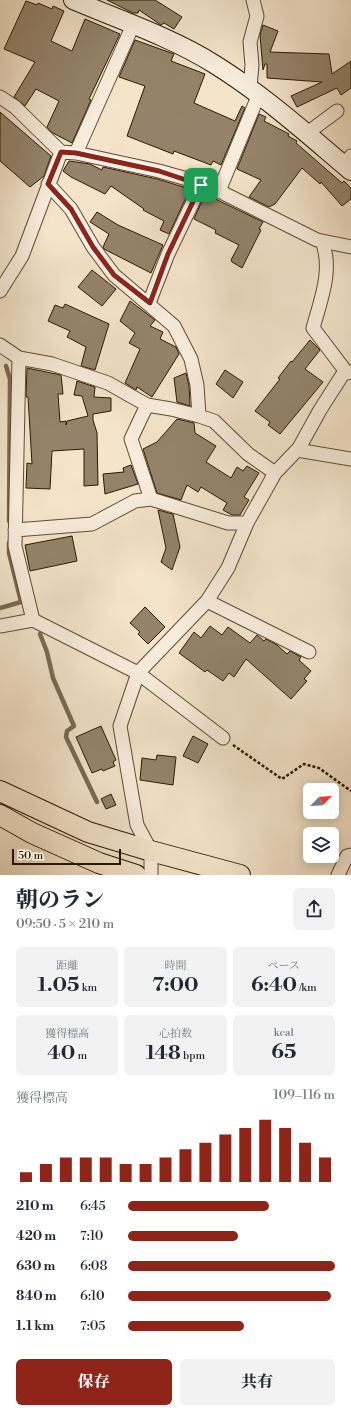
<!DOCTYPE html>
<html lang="ja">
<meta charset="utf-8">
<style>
body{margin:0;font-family:"Libre Bodoni","Noto Serif JP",serif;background:#f2f2f3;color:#1f2937;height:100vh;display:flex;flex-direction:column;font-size:15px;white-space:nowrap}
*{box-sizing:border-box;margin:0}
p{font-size:13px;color:#747a83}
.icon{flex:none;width:22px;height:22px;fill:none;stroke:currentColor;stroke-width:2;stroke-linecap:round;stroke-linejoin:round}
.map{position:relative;height:875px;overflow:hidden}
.side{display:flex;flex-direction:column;background:#fff;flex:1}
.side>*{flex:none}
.needle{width:26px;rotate:65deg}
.controls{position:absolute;left:303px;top:783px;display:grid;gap:8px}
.controls a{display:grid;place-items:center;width:36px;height:36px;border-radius:6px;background:#fff;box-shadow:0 2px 10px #0003;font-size:20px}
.scale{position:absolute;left:12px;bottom:10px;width:109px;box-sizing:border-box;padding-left:4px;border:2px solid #2b1a02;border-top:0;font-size:11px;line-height:14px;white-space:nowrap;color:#2b1a02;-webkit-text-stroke:3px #f8eddd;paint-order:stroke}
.pin{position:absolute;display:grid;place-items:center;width:34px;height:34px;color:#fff;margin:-17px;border-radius:8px;box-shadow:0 2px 6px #0006}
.round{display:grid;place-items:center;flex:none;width:42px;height:42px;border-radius:6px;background:#f2f2f3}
.overview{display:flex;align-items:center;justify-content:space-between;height:68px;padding:0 16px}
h1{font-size:22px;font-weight:800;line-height:30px}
.metrics{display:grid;grid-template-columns:repeat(3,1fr);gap:6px;height:68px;padding:4px 16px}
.metrics div{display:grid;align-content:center;border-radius:6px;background:#f2f2f3;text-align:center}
.metrics b{font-size:20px;font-weight:800}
.metrics small{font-size:11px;font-weight:400}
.metrics p{font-size:11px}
.chart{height:112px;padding:8px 16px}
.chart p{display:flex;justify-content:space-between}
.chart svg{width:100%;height:72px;margin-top:4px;stroke:#8f2418;stroke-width:6}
.button{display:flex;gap:8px;margin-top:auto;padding:8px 16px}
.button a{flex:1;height:46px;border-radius:6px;background:#8f2418;color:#fff;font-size:16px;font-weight:800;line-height:46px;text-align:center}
.button a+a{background:#f2f2f3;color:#1f2937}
ul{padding:0 16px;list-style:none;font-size:13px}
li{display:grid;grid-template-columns:64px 48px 1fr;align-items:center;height:30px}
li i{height:10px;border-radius:5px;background:#8f2418}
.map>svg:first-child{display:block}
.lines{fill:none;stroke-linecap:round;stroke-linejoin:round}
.stream{stroke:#7b6a51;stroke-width:4.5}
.building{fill:#94836a;stroke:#2b1a02}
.street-casing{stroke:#5d4c34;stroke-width:15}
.secondary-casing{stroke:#2b1a02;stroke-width:20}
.primary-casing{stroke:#2b1a02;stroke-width:22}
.path{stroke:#2b1a02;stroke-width:2.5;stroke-dasharray:3 2;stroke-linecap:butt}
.street{stroke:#f8eddd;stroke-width:13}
.secondary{stroke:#f8eddd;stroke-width:18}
.primary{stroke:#f4e4ca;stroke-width:20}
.route-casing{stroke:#fff;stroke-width:8}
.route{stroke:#8f2418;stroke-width:5}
</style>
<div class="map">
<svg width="351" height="875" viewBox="0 0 351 875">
<rect width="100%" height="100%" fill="#f4e4ca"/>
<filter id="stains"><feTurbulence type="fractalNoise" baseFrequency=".005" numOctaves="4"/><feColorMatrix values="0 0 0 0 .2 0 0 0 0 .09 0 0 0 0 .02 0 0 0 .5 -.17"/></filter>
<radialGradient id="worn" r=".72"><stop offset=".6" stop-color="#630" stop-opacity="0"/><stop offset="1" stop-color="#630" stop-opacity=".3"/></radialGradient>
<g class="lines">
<path class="stream" d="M 6,366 L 10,379 L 9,521
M 0,608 L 21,602 L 9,553 L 9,543
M 40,634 L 47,652 L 53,678 L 74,726 L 67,731 L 66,737 L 97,802"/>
</g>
<path class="building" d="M 107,0 L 155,0 L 182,17 L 174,29 L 164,23 L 161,25 L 139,10 L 138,13 L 133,13 Z
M 26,1 L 37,5 L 38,3 L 52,9 L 53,6 L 64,11 L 51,41 L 72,51 L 85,19 L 120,34 L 89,99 L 91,100 L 72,143 L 51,132 L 47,127 L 59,101 L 36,89 L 25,106 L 14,97 L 35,62 L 4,49 Z
M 263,25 L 278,31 L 270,52 L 329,54 L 332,74 L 351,61 L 351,88 L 341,95 L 337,88 L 297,107 L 291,96 L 322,82 L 267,78 L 267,64 L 265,64 L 263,70 L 260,35 Z
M 135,40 L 174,54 L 171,61 L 205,74 L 194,103 L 235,121 L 242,106 L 245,108 L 221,165 L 213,161 L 211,165 L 174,151 L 173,154 L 127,136 L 145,86 L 119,77 Z
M 0,112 L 51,156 L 44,176 L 30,187 L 0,161 Z
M 259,114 L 266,117 L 264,121 L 289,134 L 288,136 L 297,141 L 296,143 L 342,183 L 344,181 L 351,188 L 351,199 L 342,206 L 321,182 L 320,184 L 302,168 L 275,204 L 269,207 L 249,197 L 261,180 L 237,169 Z
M 69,161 L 90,164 L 102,170 L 103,167 L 157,179 L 190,189 L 169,234 L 160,230 L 164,221 L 143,210 L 144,209 L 111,186 L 105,194 L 71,177 L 63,171 Z
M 205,194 L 263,222 L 259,229 L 261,230 L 242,268 L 232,262 L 231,260 L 239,245 L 215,233 L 216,230 L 194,219 Z
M 97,212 L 118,225 L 163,245 L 151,273 L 104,249 L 103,247 L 109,234 L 90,222 Z
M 92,270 L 116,289 L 102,306 L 78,287 Z
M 130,301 L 155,320 L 150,326 L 163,332 L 160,339 L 176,347 L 179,354 L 152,397 L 137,387 L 136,390 L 125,383 L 140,349 L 129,343 L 135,333 L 120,321 Z
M 65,304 L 109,324 L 95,370 L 81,366 L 86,347 L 67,337 L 70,331 L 48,321 L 55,305 L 63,308 Z
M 310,340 L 320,350 L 305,369 L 323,382 L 280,434 L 268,425 L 270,422 L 255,411 L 280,379 L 278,378 L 291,361 L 292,362 Z
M 27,368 L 61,375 L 63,394 L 58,394 L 60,422 L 66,421 L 66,425 L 67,421 L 88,416 L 82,396 L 74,395 L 77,381 L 95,387 L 94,397 L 111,398 L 111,411 L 93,414 L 93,420 L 97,433 L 98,485 L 84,486 L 84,449 L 52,451 L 50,489 L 26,488 L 27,463 L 32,464 L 28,397 L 26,397 Z
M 225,370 L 243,382 L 233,398 L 216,384 Z
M 186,373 L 189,386 L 190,406 L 177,402 L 174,378 Z
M 177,419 L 194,423 L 195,433 L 216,446 L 206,462 L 231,478 L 237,467 L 243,471 L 247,466 L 259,473 L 244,497 L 249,500 L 240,515 L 232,515 L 223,510 L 227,503 L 201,487 L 198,492 L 187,485 L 181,500 L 157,493 L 143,449 L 157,442 Z
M 131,465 L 138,484 L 105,494 L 103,474 L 124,472 L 123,468 Z
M 158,510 L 173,514 L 180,547 L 172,570 L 161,562 L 166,548 Z
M 72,536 L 77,561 L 30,571 L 25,545 Z
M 145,607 L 165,627 L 148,644 L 138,634 L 140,632 L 130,623 Z
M 210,626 L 222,635 L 228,627 L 250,643 L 257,635 L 264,641 L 266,639 L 277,645 L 287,654 L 290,651 L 301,657 L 299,660 L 311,671 L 304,679 L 307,681 L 291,699 L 246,659 L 234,677 L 229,673 L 223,681 L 207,670 L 205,672 L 179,653 L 194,632 L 201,638 Z
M 101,726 L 116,760 L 113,762 L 115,766 L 103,771 L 102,769 L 92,773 L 76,737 Z
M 193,736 L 208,744 L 198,763 L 183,756 Z
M 157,755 L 176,757 L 173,785 L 140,780 L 142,758 L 156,760 Z
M 111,794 L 116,805 L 106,809 L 101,799 Z"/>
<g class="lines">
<defs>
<path id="street" d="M 250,88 L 252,65 L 250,42 L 257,16 L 253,0
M 0,97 L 15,107 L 61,152 L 76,153 L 159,171 L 187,179 L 219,191 L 317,240 L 351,247
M 306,134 L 337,111
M 76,153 L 133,25
M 343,165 L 351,156
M 48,184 L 71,209 L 93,247 L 114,275 L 174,326 L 191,359 L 197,385 L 199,416 L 214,421 L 248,454 L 275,473
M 219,191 L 259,94
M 322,241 C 333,270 321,299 313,328 L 347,373
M 0,291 L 22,256 L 61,152
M 149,303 L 168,254 L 201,185
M 0,345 L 19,358 L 15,546 L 33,620
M 19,358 L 52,364 L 108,383 L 147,405 L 171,409 L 199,416
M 147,405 L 131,439 L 151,499
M 297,450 L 351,459
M 15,530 L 92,524 L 135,501 L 151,499 L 228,523 L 247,523
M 207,601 L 309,652
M 0,626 L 33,620 L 138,673 L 223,738
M 151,875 L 151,851 L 137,825 L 120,726 L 138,673 L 207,601 L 228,568 L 247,523 L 275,473 L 299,448 L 320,410 L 343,374 L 351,372
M 338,875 L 347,856 L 351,855"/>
<path id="secondary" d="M 73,0 C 120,20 171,37 214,64 C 264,95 307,134 351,171"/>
<path id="primary" d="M 0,791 L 88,832 L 151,851 L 240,875
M 0,815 L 32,833 L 99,863 L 136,875"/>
</defs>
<use href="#street" class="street-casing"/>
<use href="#secondary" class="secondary-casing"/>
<use href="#primary" class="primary-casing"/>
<path class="path" d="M 233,745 L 282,779 L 304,764 L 319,768 L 351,791"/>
<use href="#street" class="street"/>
<use href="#secondary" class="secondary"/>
<use href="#primary" class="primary"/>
</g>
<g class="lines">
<defs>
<path id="route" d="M 61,152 L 76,153 L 159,171 L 201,185 L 168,254 L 150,303 L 114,275 L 93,247 L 71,209 L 48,184 Z"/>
</defs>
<use href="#route" class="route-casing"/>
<use href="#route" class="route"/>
</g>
<rect width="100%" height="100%" filter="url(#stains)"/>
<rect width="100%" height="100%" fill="url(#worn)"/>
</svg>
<div class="controls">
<a><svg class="needle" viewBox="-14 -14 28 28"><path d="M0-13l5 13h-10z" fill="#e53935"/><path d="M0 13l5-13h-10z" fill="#747a83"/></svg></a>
<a><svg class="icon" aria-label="layers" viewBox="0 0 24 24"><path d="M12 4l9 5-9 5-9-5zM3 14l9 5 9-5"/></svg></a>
</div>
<div class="scale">50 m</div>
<div class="pin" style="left:201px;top:185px;background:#1e9e55"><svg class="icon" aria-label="arrive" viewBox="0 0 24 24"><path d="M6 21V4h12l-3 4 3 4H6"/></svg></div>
</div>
<section class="side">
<div class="overview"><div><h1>朝のラン</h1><p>09:50 · 5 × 210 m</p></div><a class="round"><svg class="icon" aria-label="share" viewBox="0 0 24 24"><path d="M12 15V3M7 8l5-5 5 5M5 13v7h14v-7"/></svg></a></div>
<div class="metrics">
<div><p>距離</p><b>1.05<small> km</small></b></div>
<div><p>時間</p><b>7:00</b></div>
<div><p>ペース</p><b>6:40<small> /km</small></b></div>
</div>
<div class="metrics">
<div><p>獲得標高</p><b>40<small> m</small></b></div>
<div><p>心拍数</p><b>148<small> bpm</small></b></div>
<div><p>kcal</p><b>65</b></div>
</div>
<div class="chart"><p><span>獲得標高</span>109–116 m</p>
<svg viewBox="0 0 160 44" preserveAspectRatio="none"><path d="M5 44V38M15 44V33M25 44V29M35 44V29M45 44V29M55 44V33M65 44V33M75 44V29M85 44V24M95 44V20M105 44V15M115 44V11M125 44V6M135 44V11M145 44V20M155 44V29"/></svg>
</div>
<ul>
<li><b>210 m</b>6:45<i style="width:68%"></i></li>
<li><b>420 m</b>7:10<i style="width:53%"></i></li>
<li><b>630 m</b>6:08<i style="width:100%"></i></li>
<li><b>840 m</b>6:10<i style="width:98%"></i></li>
<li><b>1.1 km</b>7:05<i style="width:56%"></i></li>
</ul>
<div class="button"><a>保存</a><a>共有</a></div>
</section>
